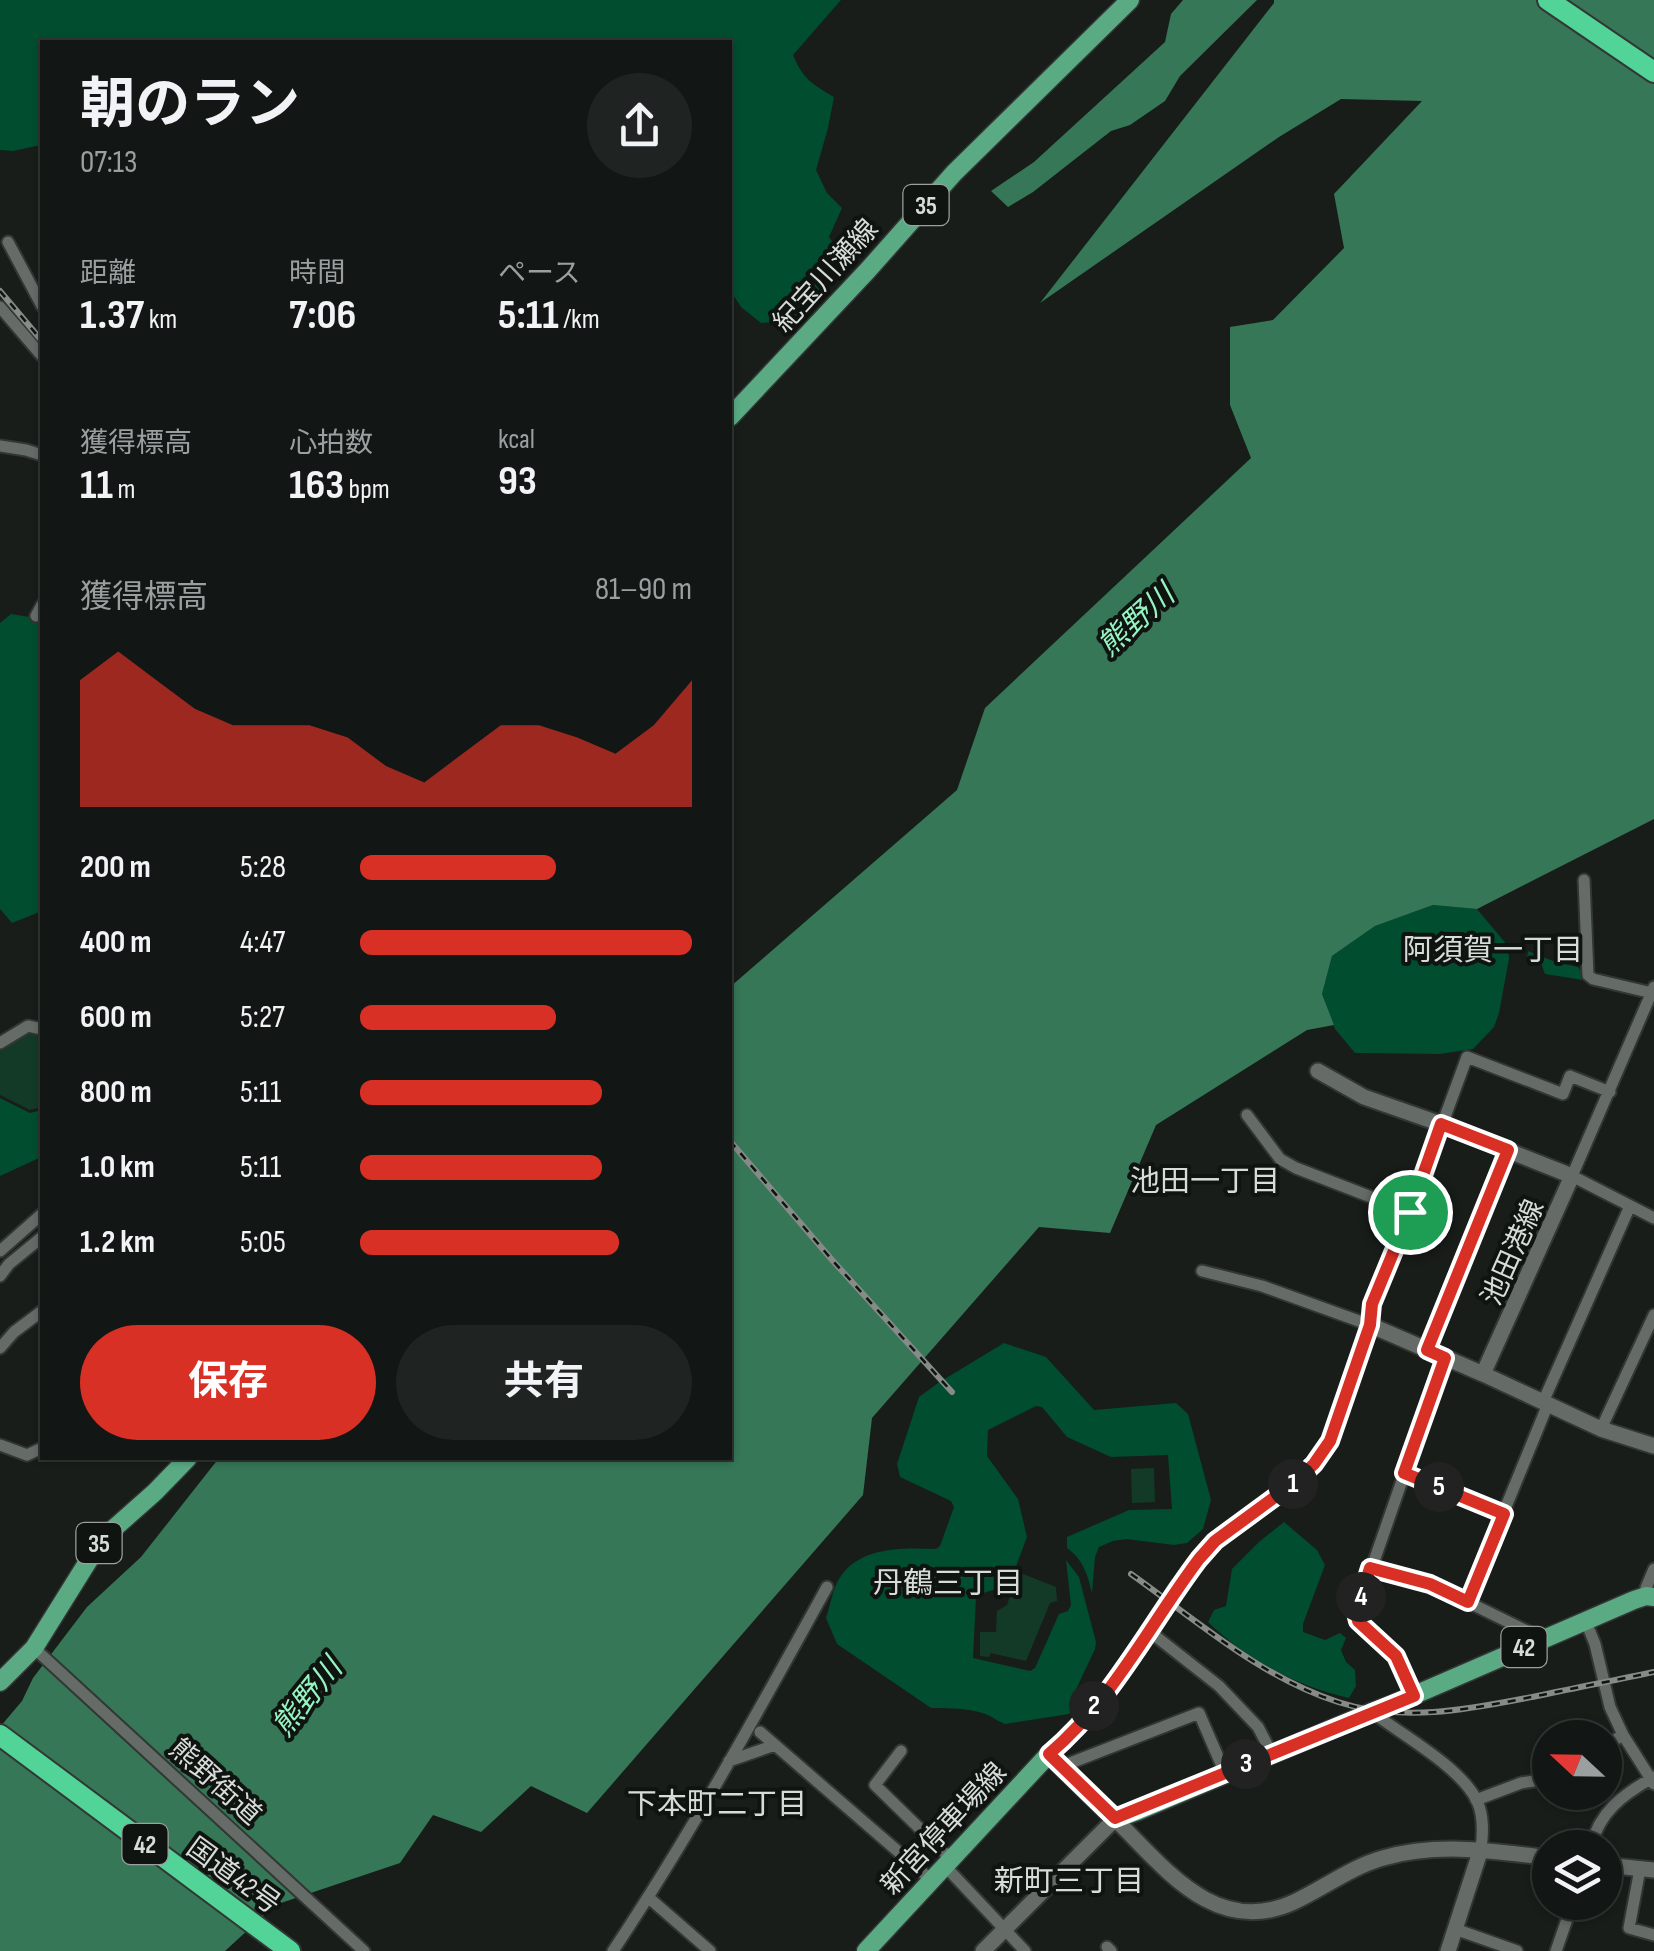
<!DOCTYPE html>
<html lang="ja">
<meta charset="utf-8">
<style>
body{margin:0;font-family:"Sofia Sans Condensed","Noto Sans JP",sans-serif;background:#1f2322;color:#f1f3f6;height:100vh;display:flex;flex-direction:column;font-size:38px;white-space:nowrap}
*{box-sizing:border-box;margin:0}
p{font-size:32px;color:#9c9fa0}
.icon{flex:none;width:55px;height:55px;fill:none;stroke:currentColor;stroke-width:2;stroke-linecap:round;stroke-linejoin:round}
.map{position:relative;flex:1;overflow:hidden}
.drawer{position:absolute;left:40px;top:40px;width:692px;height:1420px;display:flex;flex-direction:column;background:#121614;border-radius:0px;box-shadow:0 2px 8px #0004,0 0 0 2px #313534}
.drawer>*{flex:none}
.needle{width:65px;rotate:292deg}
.fabs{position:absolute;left:1532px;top:1720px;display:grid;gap:20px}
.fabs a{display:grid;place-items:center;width:90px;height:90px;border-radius:50%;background:#121614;box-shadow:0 2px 8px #0004,0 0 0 2px #313534;font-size:50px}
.pin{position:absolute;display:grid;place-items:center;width:85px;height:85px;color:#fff;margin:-42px;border:5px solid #fff;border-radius:50%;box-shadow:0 2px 10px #0007}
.km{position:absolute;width:50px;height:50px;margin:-25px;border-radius:50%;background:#222;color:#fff;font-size:28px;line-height:50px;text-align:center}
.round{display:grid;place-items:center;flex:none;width:105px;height:105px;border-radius:52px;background:#1f2322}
.overview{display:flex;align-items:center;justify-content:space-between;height:170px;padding:0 40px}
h1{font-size:55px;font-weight:700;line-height:75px}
.figures{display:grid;grid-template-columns:repeat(3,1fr);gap:15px;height:170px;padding:10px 40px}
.figures div{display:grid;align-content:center}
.figures b{font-size:42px;font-weight:700}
.figures small{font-size:28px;font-weight:400}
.figures p{font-size:28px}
.chart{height:280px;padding:20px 40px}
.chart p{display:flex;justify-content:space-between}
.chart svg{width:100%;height:180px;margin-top:10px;fill:#d93025;opacity:.7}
.cta{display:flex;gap:20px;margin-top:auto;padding:20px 40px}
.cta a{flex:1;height:115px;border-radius:60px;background:#d93025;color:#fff;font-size:40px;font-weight:700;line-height:115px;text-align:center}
.cta a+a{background:#1f2322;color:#f1f3f6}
ul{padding:0 40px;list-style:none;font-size:32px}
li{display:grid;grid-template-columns:160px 120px 1fr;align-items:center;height:75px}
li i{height:25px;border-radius:12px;background:#d93025}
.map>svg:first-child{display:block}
.green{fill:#133a27}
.forest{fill:#004d2f}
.water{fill:#367757}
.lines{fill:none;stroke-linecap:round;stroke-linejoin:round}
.street-casing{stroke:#323634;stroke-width:15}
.secondary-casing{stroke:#323634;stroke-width:19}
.primary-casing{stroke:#323634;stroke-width:21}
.highway-casing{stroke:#323634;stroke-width:24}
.street{stroke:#656c68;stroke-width:11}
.secondary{stroke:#656c68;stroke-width:15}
.primary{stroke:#5aaa84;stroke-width:18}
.highway{stroke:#52d397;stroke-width:20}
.rail-casing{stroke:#868b88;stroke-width:6}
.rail{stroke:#0f1411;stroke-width:2.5;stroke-dasharray:8;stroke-linecap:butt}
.secondary-bridge-casing{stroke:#323634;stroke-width:19;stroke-linecap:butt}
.primary-bridge-casing{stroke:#323634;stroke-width:21;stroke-linecap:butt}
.secondary-bridge{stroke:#656c68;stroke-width:15}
.primary-bridge{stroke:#5aaa84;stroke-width:18}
.route-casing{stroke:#fff;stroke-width:20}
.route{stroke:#d93025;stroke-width:12}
.labels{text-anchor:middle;stroke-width:8;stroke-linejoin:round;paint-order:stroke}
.shield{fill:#0f1411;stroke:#9b9f9d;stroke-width:2.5}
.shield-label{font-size:25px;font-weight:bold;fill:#d7dbd9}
.street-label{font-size:28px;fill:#d7dbd9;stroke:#0f1411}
.water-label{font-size:30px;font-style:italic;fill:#96f4c2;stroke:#0f1411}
.neighbourhood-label{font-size:30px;fill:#d7dbd9;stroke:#0f1411}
</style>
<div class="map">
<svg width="1654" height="1951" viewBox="0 0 1654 1951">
<rect width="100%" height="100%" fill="#181d1a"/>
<path class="green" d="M 28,1033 L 42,1034 L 42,1107 L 30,1110 L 0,1095 L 0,1049 Z
M 1154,1468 L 1155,1502 L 1132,1503 L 1131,1469 Z
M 1018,1572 L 1056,1587 L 1057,1601 L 1050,1603 L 1026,1661 L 991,1653 L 989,1657 L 980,1656 L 980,1632 L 996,1632 L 997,1611 L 1007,1605 Z"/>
<path class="forest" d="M 0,0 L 841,0 L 793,55 C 803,79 812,84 834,97 L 828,128 L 816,170 L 827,193 L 842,208 L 829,237 L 840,253 L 822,277 L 829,283 L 792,320 L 761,323 L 741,307 L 730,290 L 730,42 L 42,42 L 42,147 L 41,145 L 13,151 L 0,150 Z
M 11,614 L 42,619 L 42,911 L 12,923 L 0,909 L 0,623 Z
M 1433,905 L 1477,909 L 1508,946 L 1509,959 L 1499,1013 L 1494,1027 L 1473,1049 L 1440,1054 L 1355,1053 L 1335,1029 L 1322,994 L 1332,956 L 1375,926 Z
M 1528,951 L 1553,961 L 1578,967 L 1586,979 L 1583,980 L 1545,974 L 1541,963 L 1527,958 Z
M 0,1098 L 30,1113 L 42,1110 L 42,1159 L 37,1159 L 0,1176 Z
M 1004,1343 L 1046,1357 L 1094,1410 L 1176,1403 L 1188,1414 L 1211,1500 L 1203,1529 L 1187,1543 L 1174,1545 L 1126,1539 L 1113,1541 L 1099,1547 L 1095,1557 L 1092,1593 C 1088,1576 1083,1559 1067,1548 L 1067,1537 L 1129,1510 L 1172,1509 L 1168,1455 L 1111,1457 L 1067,1437 L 1042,1407 L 1036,1406 L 988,1430 L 987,1456 L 1018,1499 L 1027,1537 L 1009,1585 L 977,1595 L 976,1598 L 973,1658 L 1030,1671 L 1035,1668 L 1059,1614 L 1068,1611 L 1071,1605 L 1066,1560 L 1079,1577 L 1096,1642 L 1095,1649 L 1072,1698 L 1072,1702 L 1077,1705 L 1069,1714 L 1005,1724 C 1000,1722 995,1719 990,1716 C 974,1708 949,1708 931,1708 L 837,1644 L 826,1618 C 830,1606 833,1589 839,1579 C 859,1546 903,1548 936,1549 L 940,1546 L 954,1507 L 951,1501 L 900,1477 L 897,1464 L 919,1397 L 938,1383 Z
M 1284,1522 L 1317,1550 L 1325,1565 L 1303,1624 L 1303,1632 L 1325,1640 L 1340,1633 L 1346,1638 L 1341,1650 L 1346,1662 L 1355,1670 L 1356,1686 L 1349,1698 C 1298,1687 1246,1659 1208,1622 L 1214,1610 L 1226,1606 L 1232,1569 L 1259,1542 Z"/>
<path class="water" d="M 1183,0 L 1257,0 L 1180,76 L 1165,101 L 1130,125 L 1111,131 L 1033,192 L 1008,207 L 991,191 L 1034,162 L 1165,42 L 1171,14 Z
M 1274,0 L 1654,0 L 1654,819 L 1477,909 L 1433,905 L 1375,926 L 1332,956 L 1322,994 L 1334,1025 L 1307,1030 L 1156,1125 L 1110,1233 L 1039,1227 L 872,1418 L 863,1495 L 587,1813 L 531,1786 L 481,1832 L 433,1815 L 400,1863 L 275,1905 L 225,1951 L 0,1951 L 0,1727 L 22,1701 L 33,1678 L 87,1607 L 141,1557 L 219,1458 L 730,1458 L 730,987 L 957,790 L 985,708 L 1251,458 L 1230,405 L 1230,327 L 1273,320 L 1344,248 L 1334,194 L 1422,101 L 1341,99 L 1279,137 L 1040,303 L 1274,3 Z"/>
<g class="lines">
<defs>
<path id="street" d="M 8,242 L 42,306
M 0,307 L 42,356
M 0,446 L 26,450 L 42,455
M 36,616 L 42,605
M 1584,880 L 1588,975 L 1593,979 L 1652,993
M 1654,987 L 1572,1176 L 1654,1218
M 0,1043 L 28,1026 L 42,1029
M 1247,1115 L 1280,1159 L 1296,1168 L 1410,1212
M 0,1251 L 42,1214
M 1202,1271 L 1262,1286 L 1370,1325 L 1372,1303 L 1410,1212 L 1467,1057 L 1563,1094 L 1570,1076 L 1610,1092
M 0,1276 L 9,1264 L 42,1237
M 0,1348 L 14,1332 L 42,1311
M 1427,1350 L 1508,1150
M 1543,1402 L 1630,1206
M 1601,1429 L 1654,1315
M 0,1445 L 27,1455 L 42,1448
M 1404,1473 L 1504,1514
M 1370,1567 L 1431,1584 L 1531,1633 L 1535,1642
M 1646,1596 L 1646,1588 L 1654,1569
M 1467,1602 L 1548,1404
M 1586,1622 L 1595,1644 L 1610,1707 L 1623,1735 L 1654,1784
M 1149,1631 L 1219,1686 L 1258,1727 L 1272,1754
M 34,1648 L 364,1951
M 1414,1695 L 1396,1657 L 1358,1621 L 1356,1613 L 1445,1357
M 1372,1712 C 1402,1735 1461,1767 1477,1801 C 1484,1816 1483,1833 1481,1849
M 760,1732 L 931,1880
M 1605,1746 L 1623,1735
M 901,1751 L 875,1785 L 952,1860
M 729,1761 L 775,1745
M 1060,1767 L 1199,1713 L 1225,1773
M 1476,1800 L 1521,1783 L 1541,1780 L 1550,1775
M 1590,1848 C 1600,1811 1622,1795 1654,1777
M 945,1866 L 1025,1951
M 1640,1869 L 1629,1928 L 1654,1935
M 649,1898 L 710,1951
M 1455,1929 L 1517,1951
M 1107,1947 L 1111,1951
M 613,1951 C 691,1834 759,1710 827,1587
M 1556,1951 L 1573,1902"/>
<path id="secondary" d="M 1318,1071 L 1364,1097 L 1441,1124 L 1572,1176 L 1483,1374 L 1601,1429 L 1654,1446
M 1177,1588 L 1215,1541 L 1295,1483 L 1314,1464 L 1330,1441 L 1370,1325 L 1483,1374
M 1049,1754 C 1097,1715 1130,1659 1165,1608
M 1605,1865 L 1654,1870
M 983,1951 L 1115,1819 C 1165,1868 1216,1938 1294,1902 C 1324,1888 1351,1867 1383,1858 C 1438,1842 1494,1851 1550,1858
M 1448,1951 L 1481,1849"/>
<path id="primary" d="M 730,417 L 868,270 L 954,173 L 1130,0
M 0,1682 L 34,1648 L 102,1539 L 155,1492 L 188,1458
M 1396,1703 L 1634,1600 L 1646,1596 L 1654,1597
M 866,1951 L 1049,1754 L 1115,1819 L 1138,1811 L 1372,1712"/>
<path id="highway" d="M 1548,0 L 1654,72
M 0,1735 L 290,1951"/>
</defs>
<use href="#street" class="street-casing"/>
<use href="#secondary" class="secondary-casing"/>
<use href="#primary" class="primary-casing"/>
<use href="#highway" class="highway-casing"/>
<use href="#street" class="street"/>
<use href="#secondary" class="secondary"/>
<use href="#primary" class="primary"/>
<use href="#highway" class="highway"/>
<defs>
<path id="rail" d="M 0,291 L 42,341
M 730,1141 L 833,1261 L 952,1392
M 1131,1574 C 1196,1620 1260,1677 1338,1702 C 1405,1724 1475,1708 1542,1695 C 1579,1687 1617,1680 1654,1672"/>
</defs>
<use href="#rail" class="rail-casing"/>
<use href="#rail" class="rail"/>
<defs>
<path id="secondary-bridge" d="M 1165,1608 L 1177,1588"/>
<path id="primary-bridge" d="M 1372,1712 L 1396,1703"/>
</defs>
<use href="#secondary-bridge" class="secondary-bridge-casing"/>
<use href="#primary-bridge" class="primary-bridge-casing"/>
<use href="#secondary-bridge" class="secondary-bridge"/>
<use href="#primary-bridge" class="primary-bridge"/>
</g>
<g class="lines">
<defs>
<path id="route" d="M 1441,1124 L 1508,1150 L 1427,1350 L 1445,1358 L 1404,1473 L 1504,1514 L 1468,1602 L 1430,1584 L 1370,1568 L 1356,1613 L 1358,1621 L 1396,1656 L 1414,1696 L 1115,1818 L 1049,1754 C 1112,1701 1150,1624 1199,1559 L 1215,1541 L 1294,1483 L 1314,1464 L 1330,1441 L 1370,1325 L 1372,1304 L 1410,1212 Z"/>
</defs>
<use href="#route" class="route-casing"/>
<use href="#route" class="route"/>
</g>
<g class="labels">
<g class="shield">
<rect x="903.5" y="185" width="45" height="40" rx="8"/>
<rect x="76.5" y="1523" width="45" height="40" rx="8"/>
<rect x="1501.5" y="1627" width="45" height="40" rx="8"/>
<rect x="122.5" y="1824" width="45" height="40" rx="8"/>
</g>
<g class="shield-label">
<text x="926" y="214">35</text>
<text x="99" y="1552">35</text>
<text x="1524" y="1656">42</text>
<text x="145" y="1853">42</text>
</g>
<g class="street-label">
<text transform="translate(825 275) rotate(-48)" y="10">紀宝川瀬線</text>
<text transform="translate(1512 1252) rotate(-66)" y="10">池田港線</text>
<text transform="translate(216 1781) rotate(42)" y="10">熊野街道</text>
<text transform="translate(943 1828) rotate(-47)" y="10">新宮停車場線</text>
<text transform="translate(234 1875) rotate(36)" y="10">国道42号</text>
</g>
<g class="water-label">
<text transform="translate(1136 620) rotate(-42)" y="10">熊野川</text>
<text transform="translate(307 1697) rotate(-51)" y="10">熊野川</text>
</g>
<g class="neighbourhood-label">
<text x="1493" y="960">阿須賀一丁目</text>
<text x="1205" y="1191">池田一丁目</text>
<text x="948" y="1593">丹鶴三丁目</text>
<text x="717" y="1814">下本町二丁目</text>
<text x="1069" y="1891">新町三丁目</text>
</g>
</g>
</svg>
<div class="fabs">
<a><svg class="needle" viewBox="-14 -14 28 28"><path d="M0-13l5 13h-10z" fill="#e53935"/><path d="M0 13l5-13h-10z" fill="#9c9fa0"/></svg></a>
<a><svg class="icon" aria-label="layers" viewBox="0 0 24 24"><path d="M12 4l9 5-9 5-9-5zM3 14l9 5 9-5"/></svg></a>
</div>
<div class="pin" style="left:1410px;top:1212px;background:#1e9e55"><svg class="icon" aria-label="arrive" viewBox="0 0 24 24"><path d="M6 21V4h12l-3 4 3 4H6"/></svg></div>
<b class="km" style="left:1293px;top:1484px">1</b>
<b class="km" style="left:1094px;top:1706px">2</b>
<b class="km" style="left:1246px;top:1764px">3</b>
<b class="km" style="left:1361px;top:1597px">4</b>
<b class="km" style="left:1439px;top:1487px">5</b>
<section class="drawer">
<div class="overview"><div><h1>朝のラン</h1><p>07:13</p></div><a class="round"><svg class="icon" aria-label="share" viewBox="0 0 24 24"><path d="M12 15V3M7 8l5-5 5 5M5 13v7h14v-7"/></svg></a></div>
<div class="figures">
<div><p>距離</p><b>1.37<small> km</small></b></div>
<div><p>時間</p><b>7:06</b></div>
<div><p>ペース</p><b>5:11<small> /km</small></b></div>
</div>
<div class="figures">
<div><p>獲得標高</p><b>11<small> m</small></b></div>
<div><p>心拍数</p><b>163<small> bpm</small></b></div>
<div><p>kcal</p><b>93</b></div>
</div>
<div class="chart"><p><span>獲得標高</span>81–90 m</p>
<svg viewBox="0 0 160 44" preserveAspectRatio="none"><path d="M0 44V13L10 6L20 13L30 20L40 24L50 24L60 24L70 27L80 34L90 38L100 31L110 24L120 24L130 27L140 31L150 24L160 13V44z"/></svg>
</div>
<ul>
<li><b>200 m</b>5:28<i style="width:59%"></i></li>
<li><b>400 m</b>4:47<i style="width:100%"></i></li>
<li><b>600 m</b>5:27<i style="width:59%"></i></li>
<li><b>800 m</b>5:11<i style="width:73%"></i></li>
<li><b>1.0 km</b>5:11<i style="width:73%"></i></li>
<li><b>1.2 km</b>5:05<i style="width:78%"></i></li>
</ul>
<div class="cta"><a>保存</a><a>共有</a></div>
</section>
</div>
